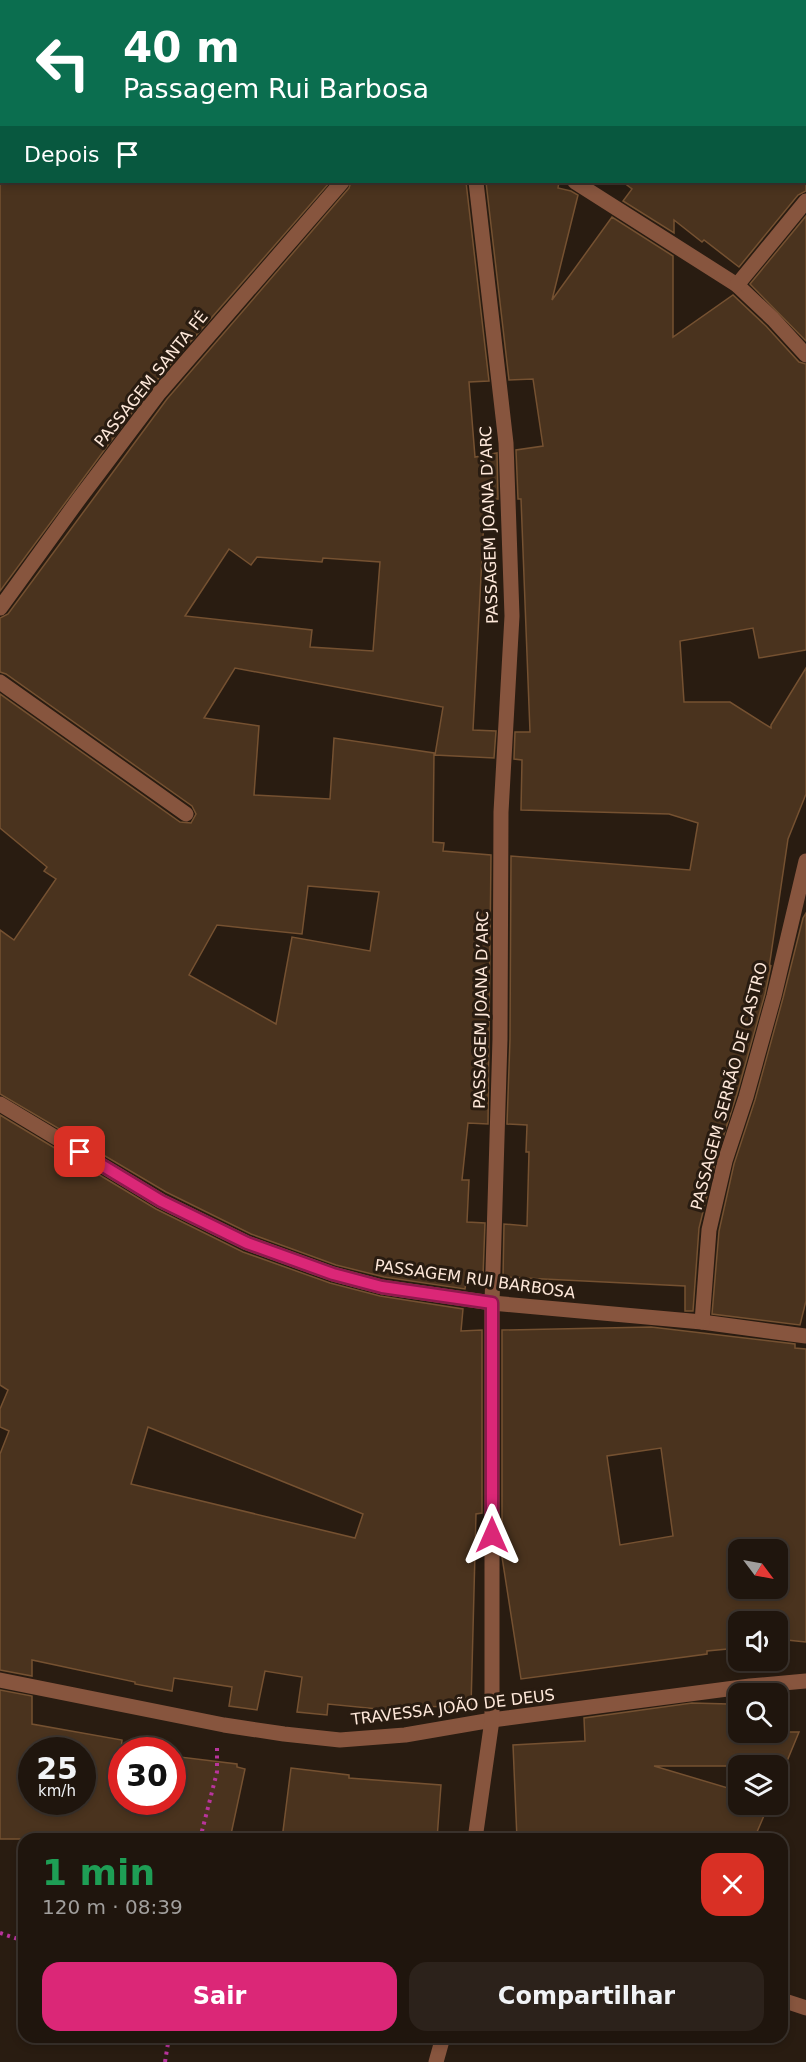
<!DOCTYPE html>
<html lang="pt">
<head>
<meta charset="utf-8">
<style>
	:root { --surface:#1f150d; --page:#2c221b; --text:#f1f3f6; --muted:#a19f9d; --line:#3c342e; --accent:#db2777 }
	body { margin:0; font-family:"DejaVu Sans",sans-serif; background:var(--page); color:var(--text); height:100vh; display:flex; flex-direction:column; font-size:22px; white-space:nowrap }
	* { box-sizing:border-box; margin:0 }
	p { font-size:20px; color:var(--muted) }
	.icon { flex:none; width:33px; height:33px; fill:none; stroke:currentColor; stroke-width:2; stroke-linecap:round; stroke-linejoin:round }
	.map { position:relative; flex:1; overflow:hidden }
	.details { position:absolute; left:18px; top:1833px; width:770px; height:210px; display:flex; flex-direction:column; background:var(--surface); border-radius:18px; box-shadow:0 3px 9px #0003,0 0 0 2px var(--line) }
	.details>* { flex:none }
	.hud { position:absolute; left:0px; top:0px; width:807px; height:183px; box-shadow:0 3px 9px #0003,0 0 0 2px var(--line); background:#0b6e4f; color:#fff; overflow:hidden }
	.needle { width:39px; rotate:122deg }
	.fabs { position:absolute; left:728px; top:1539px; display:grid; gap:12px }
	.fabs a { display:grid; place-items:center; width:60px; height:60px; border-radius:12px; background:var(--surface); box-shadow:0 3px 9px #0003,0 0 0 2px var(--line); font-size:30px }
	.speed { position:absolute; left:18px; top:1737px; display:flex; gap:12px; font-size:30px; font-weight:700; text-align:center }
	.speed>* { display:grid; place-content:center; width:78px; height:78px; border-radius:50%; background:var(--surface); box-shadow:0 3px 9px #0003,0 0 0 2px var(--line); line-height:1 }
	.speed small { font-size:15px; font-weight:400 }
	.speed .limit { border:9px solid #d22; background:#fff; color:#111 }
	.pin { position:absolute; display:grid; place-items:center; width:51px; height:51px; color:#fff; margin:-26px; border-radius:12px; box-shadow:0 3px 9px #0006 }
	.me { position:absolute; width:66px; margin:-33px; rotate:0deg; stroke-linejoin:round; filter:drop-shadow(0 0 4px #0008) }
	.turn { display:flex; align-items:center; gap:21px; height:126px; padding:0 24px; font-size:27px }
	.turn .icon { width:78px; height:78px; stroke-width:2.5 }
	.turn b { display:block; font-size:42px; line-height:51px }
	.then { display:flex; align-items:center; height:57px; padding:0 24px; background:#0003; gap:12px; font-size:22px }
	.round { display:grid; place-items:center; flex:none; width:63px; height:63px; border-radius:18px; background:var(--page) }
	.head { display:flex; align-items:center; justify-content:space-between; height:102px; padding:0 24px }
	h1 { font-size:36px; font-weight:600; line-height:45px; color:#1e9e55 }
	.action { display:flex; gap:12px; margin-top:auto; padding:12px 24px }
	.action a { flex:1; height:69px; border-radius:18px; background:var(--accent); color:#fff; font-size:24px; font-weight:600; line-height:69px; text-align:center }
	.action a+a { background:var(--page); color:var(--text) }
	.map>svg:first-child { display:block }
</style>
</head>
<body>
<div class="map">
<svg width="806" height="2062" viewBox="0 0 806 2062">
	<rect width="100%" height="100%" fill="#291c11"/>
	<g fill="#4a331e" stroke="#755131" stroke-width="1.5" fill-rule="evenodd">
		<path d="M 0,182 L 330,182 L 151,387 L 0,591 Z"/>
		<path d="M 351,182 L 466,182 L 489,381 L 469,382 L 475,457 L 497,453 L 498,499 L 485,499 L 473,730 L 496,731 L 494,758 L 435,755 L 443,707 L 235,668 L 204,718 L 259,726 L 254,795 L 330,799 L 334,738 L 434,753 L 433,842 L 444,843 L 443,851 L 491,855 L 488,1124 L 468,1123 L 462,1180 L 469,1180 L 467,1222 L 485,1223 L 483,1276 L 467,1276 L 465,1289 L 384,1277 L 336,1265 L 251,1234 L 166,1192 L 0,1094 L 0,930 L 14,940 L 56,879 L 44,871 L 47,867 L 0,828 L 0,694 L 180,822 L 191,823 L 196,814 L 192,806 L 6,674 L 0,672 L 0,618 L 8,614 L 167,399 L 349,188 ZM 229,549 L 251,565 L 257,557 L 322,562 L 323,558 L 380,562 L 373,651 L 310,647 L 312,630 L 185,616 ZM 308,886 L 379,892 L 370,951 L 292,937 L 276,1024 L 189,975 L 217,925 L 302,934 Z"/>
		<path d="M 486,182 L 559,182 L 558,188 L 571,191 L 578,195 L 552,300 L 612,217 L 673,256 L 673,337 L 733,295 L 766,326 L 799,362 L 806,364 L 806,650 L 759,658 L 753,628 L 680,641 L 684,702 L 730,702 L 771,728 L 771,725 L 806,668 L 806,794 L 788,839 L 769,968 L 771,965 L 765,994 L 737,1094 L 716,1159 L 699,1228 L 693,1311 L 685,1311 L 685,1286 L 503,1277 L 504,1224 L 527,1226 L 529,1152 L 526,1152 L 527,1125 L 507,1124 L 510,1039 L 511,856 L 690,870 L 698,823 L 669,814 L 521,810 L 522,760 L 514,759 L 515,732 L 530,732 L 521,499 L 518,499 L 516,450 L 543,446 L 533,379 L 509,380 Z"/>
		<path d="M 623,182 L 806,182 L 806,191 L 798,195 L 739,267 L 704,240 L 702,242 L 674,220 L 674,233 L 623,201 L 632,189 Z"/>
		<path d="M 806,216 L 806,341 L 750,284 Z"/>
		<path d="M 806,913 L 806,1301 L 800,1325 L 712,1314 L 719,1231 L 734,1164 L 755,1100 L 783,998 L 803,918 Z"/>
		<path d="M 0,1115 L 156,1209 L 243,1252 L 330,1283 L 380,1296 L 463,1309 L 461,1331 L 482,1330 L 482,1513 L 476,1514 L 471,1707 L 389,1706 L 388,1710 L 328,1704 L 327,1715 L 297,1712 L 302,1677 L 265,1671 L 257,1710 L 229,1706 L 232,1687 L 174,1678 L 172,1691 L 135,1684 L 135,1682 L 32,1660 L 32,1676 L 0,1670 L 0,1454 L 9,1431 L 0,1427 L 0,1409 L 8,1390 L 0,1385 ZM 148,1427 L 363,1514 L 355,1538 L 131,1484 Z"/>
		<path d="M 651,1327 L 795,1344 L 795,1348 L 806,1349 L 806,1642 L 777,1639 L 777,1622 L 738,1622 L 738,1648 L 707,1651 L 707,1654 L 521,1679 L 502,1557 L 502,1330 ZM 661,1448 L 673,1536 L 620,1545 L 607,1456 ZM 738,1550 L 777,1550 L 777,1588 L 738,1588 Z"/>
		<path d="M 0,1690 L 32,1696 L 32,1724 L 122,1740 L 121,1749 L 132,1750 L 122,1750 L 122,1802 L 172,1802 L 172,1756 L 237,1764 L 237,1767 L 245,1769 L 230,1839 L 0,1839 ZM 32,1750 L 82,1750 L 82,1802 L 32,1802 Z"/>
		<path d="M 692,1703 L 729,1704 L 728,1712 L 738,1715 L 738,1732 L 799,1732 L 785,1766 L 654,1766 L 738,1791 L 738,1804 L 769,1804 L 754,1839 L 517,1839 L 513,1745 L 585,1741 L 584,1718 Z"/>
		<path d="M 291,1768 L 349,1775 L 349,1778 L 441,1785 L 437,1839 L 282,1839 Z"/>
	</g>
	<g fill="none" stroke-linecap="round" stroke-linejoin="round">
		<g stroke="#b8349c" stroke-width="4" stroke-dasharray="3 4.5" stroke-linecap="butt">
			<path d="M 200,1839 L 217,1772 L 217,1748"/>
			<path d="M 0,1933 L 24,1941"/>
			<path d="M 165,2062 L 169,2037"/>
		</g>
		<g stroke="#87553e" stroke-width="15">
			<path d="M 344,0 L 345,2"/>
			<path d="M 498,2 L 499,0"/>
			<path d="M 575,182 L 737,285 L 773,319 L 806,355"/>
			<path d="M 737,285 L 806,201"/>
			<path d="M 0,608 L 79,499 L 159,393 L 342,182"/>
			<path d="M 0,682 L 186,814"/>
			<path d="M 0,1104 L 161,1201 L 247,1243 L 333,1274 L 382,1287 L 492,1303 L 702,1322 L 806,1336"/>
			<path d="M 702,1322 L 709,1230 L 725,1161 L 746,1097 L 774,996 L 806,861"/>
			<path d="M 0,1680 L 224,1725 L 284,1734 L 340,1740 L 405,1735 L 492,1720 L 750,1686 L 806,1681"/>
			<path d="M 475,1839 L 492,1720 L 492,1303 L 500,1039 L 501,812 L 512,616 L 506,443 L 476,182"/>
			<path d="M 782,2000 L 806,2008"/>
			<path d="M 436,2062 L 443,2037"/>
		</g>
	</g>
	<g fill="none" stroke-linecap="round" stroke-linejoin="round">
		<g stroke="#8e194d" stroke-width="15">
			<path id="route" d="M 80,1152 L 161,1201 L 247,1243 L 333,1274 L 382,1287 L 492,1303 L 492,1535"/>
		</g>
		<use href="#route" stroke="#db2777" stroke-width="10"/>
	</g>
	<g text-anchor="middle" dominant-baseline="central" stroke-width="6" stroke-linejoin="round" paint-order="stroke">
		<g font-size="16" fill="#fee8da" stroke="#291c11">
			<text transform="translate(151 379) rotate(-51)">PASSAGEM SANTA FÉ</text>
			<text transform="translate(489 525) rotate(-92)">PASSAGEM JOANA D’ARC</text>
			<text transform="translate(481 1010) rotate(-89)">PASSAGEM JOANA D’ARC</text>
			<text transform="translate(729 1086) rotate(-75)">PASSAGEM SERRÃO DE CASTRO</text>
			<text transform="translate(475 1279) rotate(8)">PASSAGEM RUI BARBOSA</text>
			<text transform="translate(453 1707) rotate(-7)">TRAVESSA JOÃO DE DEUS</text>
		</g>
	</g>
</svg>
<div class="fabs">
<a><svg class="needle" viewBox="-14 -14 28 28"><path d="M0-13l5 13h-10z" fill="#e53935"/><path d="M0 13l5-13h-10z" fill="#a19f9d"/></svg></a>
<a><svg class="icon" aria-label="sound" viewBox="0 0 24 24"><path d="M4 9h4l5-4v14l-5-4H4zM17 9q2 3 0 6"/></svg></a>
<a><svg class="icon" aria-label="search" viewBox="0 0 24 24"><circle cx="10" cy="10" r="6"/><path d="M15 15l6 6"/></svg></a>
<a><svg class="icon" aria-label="layers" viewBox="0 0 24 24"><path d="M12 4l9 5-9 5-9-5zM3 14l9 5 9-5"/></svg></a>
</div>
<div class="speed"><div>25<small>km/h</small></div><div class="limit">30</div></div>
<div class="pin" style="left:80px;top:1152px;background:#d93025"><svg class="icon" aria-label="arrive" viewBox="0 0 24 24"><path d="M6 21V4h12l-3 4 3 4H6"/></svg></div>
<svg class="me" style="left:492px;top:1535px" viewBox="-20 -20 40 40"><path d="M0-17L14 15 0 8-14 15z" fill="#db2777" stroke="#fff" stroke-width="4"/></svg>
<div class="hud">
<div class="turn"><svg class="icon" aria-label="left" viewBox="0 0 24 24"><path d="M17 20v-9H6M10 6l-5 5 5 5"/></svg><div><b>40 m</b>Passagem Rui Barbosa</div></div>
<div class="then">Depois<svg class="icon" aria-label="arrive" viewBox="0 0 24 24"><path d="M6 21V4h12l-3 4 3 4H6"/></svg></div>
</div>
<section class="details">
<div class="head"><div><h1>1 min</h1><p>120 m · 08:39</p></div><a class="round" style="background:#d93025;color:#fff"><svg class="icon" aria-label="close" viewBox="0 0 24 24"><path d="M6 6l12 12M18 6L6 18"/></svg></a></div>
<div class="action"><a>Sair</a><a>Compartilhar</a></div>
</section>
</div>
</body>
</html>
